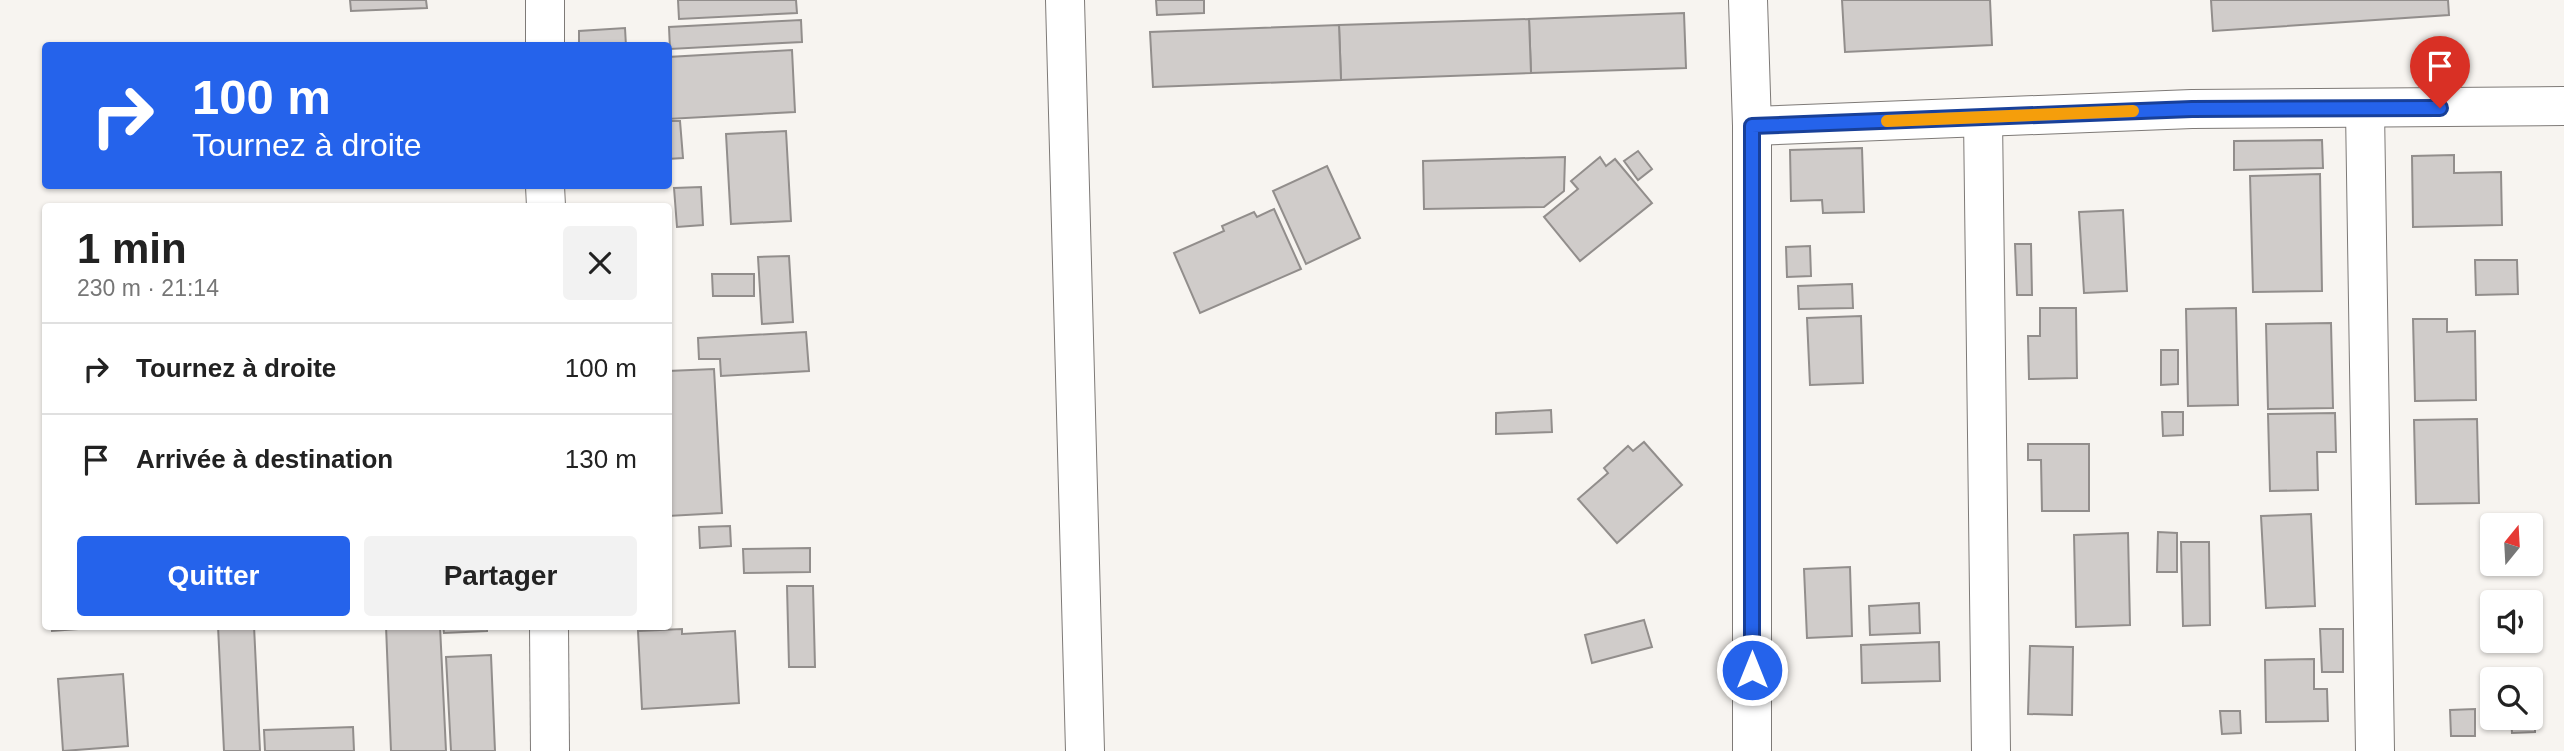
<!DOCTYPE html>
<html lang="fr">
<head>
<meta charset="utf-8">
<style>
	:root { --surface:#fff; --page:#f2f2f2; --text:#222; --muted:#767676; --line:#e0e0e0; --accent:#2563eb }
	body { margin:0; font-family:Arial,sans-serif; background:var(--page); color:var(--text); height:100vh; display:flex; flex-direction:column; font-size:26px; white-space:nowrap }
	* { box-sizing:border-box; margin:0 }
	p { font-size:23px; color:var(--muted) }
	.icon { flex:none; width:38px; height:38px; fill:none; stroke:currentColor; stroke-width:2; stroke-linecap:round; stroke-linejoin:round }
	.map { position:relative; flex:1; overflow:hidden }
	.drawer { position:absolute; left:42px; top:203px; width:630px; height:427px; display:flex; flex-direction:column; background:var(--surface); border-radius:7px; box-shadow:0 2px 5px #0004 }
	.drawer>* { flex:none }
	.guide { position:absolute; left:42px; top:42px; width:630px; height:147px; border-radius:7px; box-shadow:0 2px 5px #0004; background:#2563eb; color:#fff; overflow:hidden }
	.needle { width:46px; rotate:18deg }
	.fabs { position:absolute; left:2480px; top:513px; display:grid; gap:14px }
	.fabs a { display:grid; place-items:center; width:63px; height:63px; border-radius:7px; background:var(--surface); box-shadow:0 2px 5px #0004; font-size:35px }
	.pin { position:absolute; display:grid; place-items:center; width:60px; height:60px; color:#fff; margin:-72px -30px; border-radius:50% 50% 50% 0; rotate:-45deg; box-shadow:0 0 7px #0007 }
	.pin .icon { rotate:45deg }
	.me { position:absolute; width:77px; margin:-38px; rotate:0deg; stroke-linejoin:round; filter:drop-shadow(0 0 5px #0008) }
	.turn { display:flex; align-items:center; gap:24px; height:147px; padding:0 35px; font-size:32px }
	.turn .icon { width:91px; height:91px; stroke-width:2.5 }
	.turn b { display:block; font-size:49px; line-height:60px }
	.round { display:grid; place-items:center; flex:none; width:74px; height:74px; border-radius:7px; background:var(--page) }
	.head { display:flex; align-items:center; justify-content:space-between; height:119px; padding:0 35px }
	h1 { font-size:42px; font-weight:700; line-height:52px }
	.action { display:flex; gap:14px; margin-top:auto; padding:14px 35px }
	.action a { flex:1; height:80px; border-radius:7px; background:var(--accent); color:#fff; font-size:28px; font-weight:700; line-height:80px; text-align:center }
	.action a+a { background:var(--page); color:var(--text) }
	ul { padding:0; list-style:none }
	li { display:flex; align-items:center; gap:21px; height:91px; padding:0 35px; border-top:2px solid var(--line) }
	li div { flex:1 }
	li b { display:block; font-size:26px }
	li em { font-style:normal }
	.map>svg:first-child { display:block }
</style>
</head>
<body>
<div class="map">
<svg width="2564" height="751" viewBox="0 0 2564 751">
	<rect width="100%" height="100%" fill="#f7f4f0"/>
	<g fill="#d0ccca" stroke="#928e8c" stroke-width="2">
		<path d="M 350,0 L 426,0 L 427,8 L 351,11 Z"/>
		<path d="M 678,0 L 796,0 L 797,13 L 679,19 Z"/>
		<path d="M 1156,0 L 1204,0 L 1204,13 L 1157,15 Z"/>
		<path d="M 1842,0 L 1990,0 L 1992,45 L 1845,52 Z"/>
		<path d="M 2211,0 L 2448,0 L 2449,15 L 2213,31 Z"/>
		<path d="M 1684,13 L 1686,68 L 1531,73 L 1529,19 Z"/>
		<path d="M 1529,19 L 1531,73 L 1341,80 L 1339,25 Z"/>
		<path d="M 801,20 L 802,42 L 670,49 L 669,27 Z"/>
		<path d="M 1339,25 L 1341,80 L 1153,87 L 1150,32 Z"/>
		<path d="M 625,28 L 626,46 L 579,46 L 579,31 Z"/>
		<path d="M 792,50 L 795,112 L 668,119 L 668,57 Z"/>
		<path d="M 668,121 L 680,121 L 683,158 L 668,159 Z"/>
		<path d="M 786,131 L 791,221 L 731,224 L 726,134 Z"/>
		<path d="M 2322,140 L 2323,168 L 2234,170 L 2234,141 Z"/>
		<path d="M 1862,148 L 1864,212 L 1823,213 L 1822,200 L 1791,201 L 1790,150 Z"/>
		<path d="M 1638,151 L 1652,169 L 1638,180 L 1624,161 Z"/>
		<path d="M 2454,155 L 2454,173 L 2501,172 L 2502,225 L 2413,227 L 2412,156 Z"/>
		<path d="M 1565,157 L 1564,191 L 1544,207 L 1424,209 L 1423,161 Z"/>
		<path d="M 1600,157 L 1606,166 L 1615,159 L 1652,203 L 1580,261 L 1544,217 L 1578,189 L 1571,181 Z"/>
		<path d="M 1327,166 L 1360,238 L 1306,264 L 1273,191 Z"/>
		<path d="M 2320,174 L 2322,291 L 2253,292 L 2250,176 Z"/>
		<path d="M 701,187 L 703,225 L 677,227 L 674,188 Z"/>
		<path d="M 1274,209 L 1301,269 L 1200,313 L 1174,253 L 1224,231 L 1222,226 L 1254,212 L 1257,217 Z"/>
		<path d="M 2123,210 L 2127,291 L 2084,293 L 2079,212 Z"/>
		<path d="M 2015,244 L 2031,244 L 2032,295 L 2017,295 Z"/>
		<path d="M 1810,246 L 1811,276 L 1787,277 L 1786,247 Z"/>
		<path d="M 789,256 L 793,322 L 762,324 L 758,257 Z"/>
		<path d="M 2475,260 L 2517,260 L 2518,294 L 2476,295 Z"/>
		<path d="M 712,274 L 754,274 L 754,296 L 713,296 Z"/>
		<path d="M 1852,284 L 1853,308 L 1799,309 L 1798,286 Z"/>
		<path d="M 2040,308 L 2076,308 L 2077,378 L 2029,379 L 2028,336 L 2040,336 Z"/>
		<path d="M 2236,308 L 2238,405 L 2188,406 L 2186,309 Z"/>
		<path d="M 1861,316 L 1863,383 L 1810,385 L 1807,318 Z"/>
		<path d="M 2413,319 L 2447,319 L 2447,332 L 2475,331 L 2476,400 L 2415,401 Z"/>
		<path d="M 2331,323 L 2333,408 L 2268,409 L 2266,324 Z"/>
		<path d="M 806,332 L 809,371 L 721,376 L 720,359 L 699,359 L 698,338 Z"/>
		<path d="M 2161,350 L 2178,350 L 2178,384 L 2161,385 Z"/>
		<path d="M 714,369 L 722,513 L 668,516 L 668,371 Z"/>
		<path d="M 1551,410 L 1552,432 L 1496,434 L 1496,413 Z"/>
		<path d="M 2162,412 L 2183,412 L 2183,435 L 2163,436 Z"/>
		<path d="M 2335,413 L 2336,452 L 2317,452 L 2318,490 L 2270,491 L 2268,414 Z"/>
		<path d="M 2477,419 L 2479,503 L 2416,504 L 2414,420 Z"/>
		<path d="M 1644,442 L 1682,485 L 1617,543 L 1578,499 L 1608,473 L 1604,468 L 1628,446 L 1633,451 Z"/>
		<path d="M 2028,444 L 2089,444 L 2089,511 L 2042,511 L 2041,460 L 2028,460 Z"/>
		<path d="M 2311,514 L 2315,606 L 2266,608 L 2261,516 Z"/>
		<path d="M 730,526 L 731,546 L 700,548 L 699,527 Z"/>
		<path d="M 2158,532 L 2177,533 L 2177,572 L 2157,572 Z"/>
		<path d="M 2128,533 L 2130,625 L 2076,627 L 2074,535 Z"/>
		<path d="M 2181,542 L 2209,542 L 2210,625 L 2183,626 Z"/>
		<path d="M 810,548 L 810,572 L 744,573 L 743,549 Z"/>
		<path d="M 1850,567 L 1852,636 L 1807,638 L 1804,569 Z"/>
		<path d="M 787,586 L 813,586 L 815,667 L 789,667 Z"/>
		<path d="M 1919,603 L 1920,633 L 1870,635 L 1869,606 Z"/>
		<path d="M 1644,620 L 1652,647 L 1592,663 L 1585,635 Z"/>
		<path d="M 52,626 L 120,626 L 52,631 Z"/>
		<path d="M 218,626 L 254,626 L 260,751 L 224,751 Z"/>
		<path d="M 386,626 L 440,626 L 446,751 L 391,751 Z"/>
		<path d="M 443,626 L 487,626 L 487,631 L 444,633 Z"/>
		<path d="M 682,629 L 682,634 L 735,631 L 739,703 L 642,709 L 638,631 Z"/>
		<path d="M 2320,629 L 2343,629 L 2343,672 L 2322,672 Z"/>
		<path d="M 1939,642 L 1940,681 L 1862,683 L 1861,645 Z"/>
		<path d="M 2030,646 L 2073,647 L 2072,715 L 2028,714 Z"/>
		<path d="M 491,655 L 495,751 L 451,751 L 446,657 Z"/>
		<path d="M 2314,659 L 2314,689 L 2327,689 L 2328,721 L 2266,722 L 2265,660 Z"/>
		<path d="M 123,674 L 128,746 L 63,751 L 58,679 Z"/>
		<path d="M 2475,709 L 2475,736 L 2451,736 L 2450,710 Z"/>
		<path d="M 2220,711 L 2240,711 L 2241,733 L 2222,734 Z"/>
		<path d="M 2530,712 L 2535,712 L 2535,732 L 2512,733 L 2511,718 L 2530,718 Z"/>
		<path d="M 353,727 L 354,751 L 265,751 L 264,730 Z"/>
	</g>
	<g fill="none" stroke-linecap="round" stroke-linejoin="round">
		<g stroke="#7e7a77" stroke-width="40">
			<g id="street">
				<path d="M 1065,0 L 1085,751"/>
				<path d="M 1748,0 L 1752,126 L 1752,751"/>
				<path d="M 2365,110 L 2375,751"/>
				<path d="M 1983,118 L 1991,751"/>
				<path d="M 1752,126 L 2192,109 L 2564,106"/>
			</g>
		</g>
		<g stroke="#7e7a77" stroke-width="40">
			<g id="secondary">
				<path d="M 545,0 L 545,46"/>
				<path d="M 545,186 L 546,206"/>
				<path d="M 549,626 L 550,751"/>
			</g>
		</g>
		<use href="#street" stroke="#fff" stroke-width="38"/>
		<use href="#secondary" stroke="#fff" stroke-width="38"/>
	</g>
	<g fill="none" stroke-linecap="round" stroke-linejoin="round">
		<g stroke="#184099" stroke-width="18">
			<path id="route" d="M 1752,670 L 1752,126 L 2192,109 L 2440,108"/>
		</g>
		<use href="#route" stroke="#2563eb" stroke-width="12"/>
		<path stroke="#f59e0b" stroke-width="12" d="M 1887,121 L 2133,111"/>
	</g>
</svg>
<div class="fabs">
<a><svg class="needle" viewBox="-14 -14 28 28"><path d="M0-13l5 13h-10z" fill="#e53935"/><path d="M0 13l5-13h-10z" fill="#767676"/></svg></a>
<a><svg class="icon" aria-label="sound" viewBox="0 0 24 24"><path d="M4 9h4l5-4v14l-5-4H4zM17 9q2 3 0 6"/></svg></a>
<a><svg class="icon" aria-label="search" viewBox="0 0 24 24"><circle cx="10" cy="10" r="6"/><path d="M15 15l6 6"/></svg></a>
</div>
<div class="pin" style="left:2440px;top:108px;background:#d93025"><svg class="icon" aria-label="arrive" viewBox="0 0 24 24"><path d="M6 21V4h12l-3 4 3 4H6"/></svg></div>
<svg class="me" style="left:1752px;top:670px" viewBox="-20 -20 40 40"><circle r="17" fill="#2563eb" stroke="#fff" stroke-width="3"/><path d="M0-11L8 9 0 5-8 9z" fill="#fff"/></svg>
<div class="guide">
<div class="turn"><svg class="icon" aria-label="right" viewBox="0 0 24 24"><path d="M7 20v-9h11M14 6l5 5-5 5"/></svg><div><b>100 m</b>Tournez à droite</div></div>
</div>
<section class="drawer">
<div class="head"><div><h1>1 min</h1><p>230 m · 21:14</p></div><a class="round"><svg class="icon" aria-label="close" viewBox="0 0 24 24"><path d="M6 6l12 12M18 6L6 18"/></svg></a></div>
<ul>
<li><svg class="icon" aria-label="right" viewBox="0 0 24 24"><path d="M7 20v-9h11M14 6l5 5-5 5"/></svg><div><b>Tournez à droite</b></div><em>100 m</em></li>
<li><svg class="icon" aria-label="arrive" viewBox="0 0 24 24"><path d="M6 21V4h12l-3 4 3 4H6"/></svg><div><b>Arrivée à destination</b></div><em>130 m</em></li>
</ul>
<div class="action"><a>Quitter</a><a>Partager</a></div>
</section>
</div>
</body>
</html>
